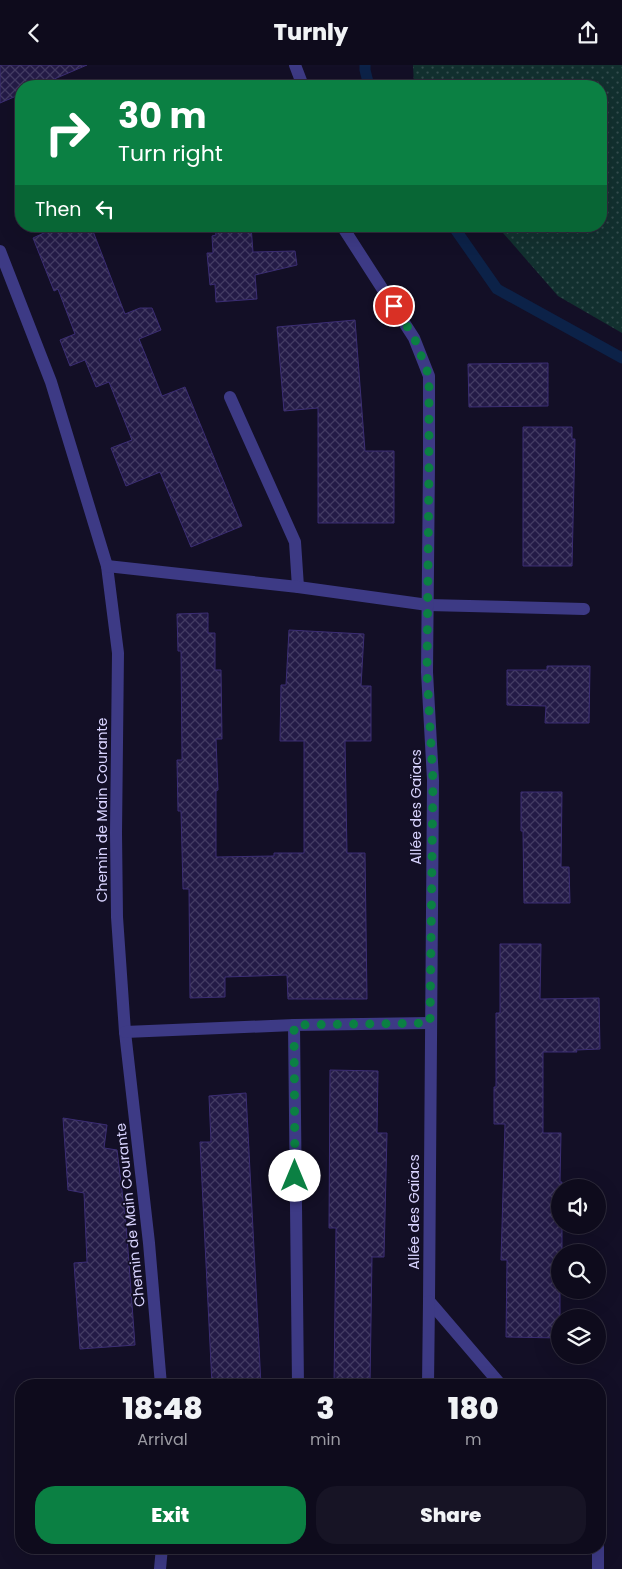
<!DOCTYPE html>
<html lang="en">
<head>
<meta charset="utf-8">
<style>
	:root { --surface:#0e0b1c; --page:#171425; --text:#f1f3f6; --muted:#9b9ba3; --line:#2e2b3b; --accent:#0b8043 }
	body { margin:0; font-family:Poppins,sans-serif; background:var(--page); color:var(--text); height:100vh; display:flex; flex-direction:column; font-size:19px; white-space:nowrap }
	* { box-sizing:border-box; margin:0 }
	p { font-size:16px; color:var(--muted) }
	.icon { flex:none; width:28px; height:28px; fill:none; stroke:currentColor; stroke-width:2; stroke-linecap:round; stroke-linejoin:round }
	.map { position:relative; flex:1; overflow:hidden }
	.sheet { position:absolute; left:15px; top:1314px; width:591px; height:175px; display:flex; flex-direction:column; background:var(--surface); border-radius:20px; box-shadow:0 5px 20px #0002,0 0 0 1px var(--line) }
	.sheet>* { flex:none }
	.top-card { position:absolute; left:15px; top:15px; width:592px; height:152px; border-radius:20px; box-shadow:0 5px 20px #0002,0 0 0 1px var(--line); background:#0b8043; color:#fff; overflow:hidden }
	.fabs { position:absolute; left:551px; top:1114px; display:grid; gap:10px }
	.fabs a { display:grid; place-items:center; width:55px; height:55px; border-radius:50%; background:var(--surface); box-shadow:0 5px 20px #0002,0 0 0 1px var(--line); font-size:25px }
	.pin { position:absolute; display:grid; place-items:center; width:42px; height:42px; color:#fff; margin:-21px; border:2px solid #fff; border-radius:50%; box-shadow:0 1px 5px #0007 }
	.me { position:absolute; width:55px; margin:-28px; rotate:0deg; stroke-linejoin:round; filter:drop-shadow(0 0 4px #0008) }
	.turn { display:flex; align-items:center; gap:18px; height:105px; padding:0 20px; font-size:22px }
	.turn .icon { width:65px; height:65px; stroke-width:2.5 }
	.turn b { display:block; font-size:35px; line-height:42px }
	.then { display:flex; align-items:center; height:48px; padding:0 20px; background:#0003; gap:10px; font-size:19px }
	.eta { display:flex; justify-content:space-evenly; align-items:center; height:85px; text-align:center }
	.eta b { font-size:30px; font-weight:800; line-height:35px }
	.primary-button { display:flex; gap:10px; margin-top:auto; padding:10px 20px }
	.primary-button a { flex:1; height:58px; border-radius:20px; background:var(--accent); color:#fff; font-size:20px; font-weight:800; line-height:58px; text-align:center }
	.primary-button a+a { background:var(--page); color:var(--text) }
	header { display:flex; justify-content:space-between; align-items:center; height:65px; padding:0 20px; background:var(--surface); font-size:22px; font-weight:800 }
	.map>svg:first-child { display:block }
</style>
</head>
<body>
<header><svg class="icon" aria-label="back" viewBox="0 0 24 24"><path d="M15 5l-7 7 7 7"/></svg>Turnly<svg class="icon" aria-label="share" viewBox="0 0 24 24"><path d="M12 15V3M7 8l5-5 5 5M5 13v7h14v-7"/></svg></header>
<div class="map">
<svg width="622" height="1504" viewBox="0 0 622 1504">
	<defs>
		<pattern id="grass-dots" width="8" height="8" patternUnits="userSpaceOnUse" patternTransform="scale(1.25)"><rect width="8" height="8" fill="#12302f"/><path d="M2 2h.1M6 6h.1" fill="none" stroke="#344d4e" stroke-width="1.8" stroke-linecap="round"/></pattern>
		<pattern id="building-cross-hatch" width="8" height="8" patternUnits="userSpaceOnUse" patternTransform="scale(1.25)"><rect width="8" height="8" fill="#241b47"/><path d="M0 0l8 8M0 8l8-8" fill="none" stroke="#433b63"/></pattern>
	</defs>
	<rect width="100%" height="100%" fill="#130f26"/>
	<path fill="url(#grass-dots)" d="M 413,0 L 622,0 L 622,268 L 558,231 L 497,161 L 601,161 L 601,21 L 414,21 Z"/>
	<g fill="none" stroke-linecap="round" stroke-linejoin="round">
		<g stroke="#0c2248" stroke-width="11">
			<path d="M 365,0 L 365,5 L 369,21"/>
			<path d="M 453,161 L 497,224 L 622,293"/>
		</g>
	</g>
	<g fill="url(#building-cross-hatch)" stroke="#3b2d73">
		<path d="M 0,0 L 87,0 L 38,21 L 21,21 L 21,29 L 0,38 Z"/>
		<path d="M 59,161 L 91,161 L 125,249 L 140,243 L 152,243 L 161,265 L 139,274 L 162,331 L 185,322 L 242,461 L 191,482 L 160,407 L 126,421 L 111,383 L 132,375 L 109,317 L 96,322 L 85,295 L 70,301 L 60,275 L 75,269 L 58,224 L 54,226 L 33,173 Z"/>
		<path d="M 215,161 L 251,161 L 253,187 L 295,186 L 297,200 L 255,210 L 257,234 L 216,237 L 215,219 L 210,220 L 207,188 L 213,188 L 212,171 L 216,170 Z"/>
		<path d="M 355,255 L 365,386 L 394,386 L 394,458 L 318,458 L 318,343 L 284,346 L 277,262 Z"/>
		<path d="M 548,298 L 548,341 L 469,342 L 468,299 Z"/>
		<path d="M 523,362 L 572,362 L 572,374 L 575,374 L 572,501 L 523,501 Z"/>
		<path d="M 208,548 L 208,568 L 215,568 L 215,605 L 221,605 L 222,674 L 216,674 L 218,725 L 216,726 L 216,792 L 274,791 L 274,788 L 304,788 L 304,676 L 280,676 L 281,620 L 286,620 L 289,565 L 364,569 L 361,621 L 371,621 L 371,676 L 345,676 L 347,788 L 365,788 L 367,934 L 288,934 L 287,910 L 225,912 L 225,932 L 190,933 L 189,824 L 183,824 L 181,746 L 178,746 L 177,695 L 182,695 L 181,586 L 178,586 L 177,549 Z"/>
		<path d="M 547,601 L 590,601 L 589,658 L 545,658 L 546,641 L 507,640 L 507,605 L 547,605 Z"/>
		<path d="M 521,727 L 562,727 L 561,802 L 569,802 L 570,838 L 524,838 L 523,766 L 521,766 Z"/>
		<path d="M 500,879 L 541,879 L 540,934 L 599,933 L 600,984 L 576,985 L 577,987 L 543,987 L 543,1068 L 561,1068 L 560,1117 L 562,1117 L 562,1122 L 560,1122 L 560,1160 L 562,1160 L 562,1188 L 560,1188 L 560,1273 L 506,1272 L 507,1195 L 501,1195 L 505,1059 L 494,1059 L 494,1022 L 496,1022 L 496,948 L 500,948 Z"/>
		<path d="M 330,1005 L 378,1006 L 377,1068 L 387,1068 L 384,1192 L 372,1192 L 370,1320 L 334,1320 L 336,1163 L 329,1163 Z"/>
		<path d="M 246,1028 L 261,1320 L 212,1320 L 200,1077 L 211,1077 L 209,1031 Z"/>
		<path d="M 63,1053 L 107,1060 L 104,1083 L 117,1085 L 126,1158 L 135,1280 L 80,1284 L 74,1198 L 87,1197 L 84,1128 L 68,1125 Z"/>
	</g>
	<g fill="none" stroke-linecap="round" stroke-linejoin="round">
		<g stroke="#3d3a85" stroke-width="12">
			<path d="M 230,332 L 295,477 L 298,522"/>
			<path d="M 428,540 L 584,544"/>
		</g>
		<g stroke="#3d3a85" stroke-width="12">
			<path d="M 295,0 L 303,21"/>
			<path d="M 342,161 L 414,273 L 429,311 L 429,399 L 427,607 L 433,715 L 429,1236 L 501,1320"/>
			<path d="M 0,186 L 51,317 L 107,501 L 118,588 L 116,768 L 117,852 L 125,967 L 149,1178 L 161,1320"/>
			<path d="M 107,501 L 298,522 L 428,540"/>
			<path d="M 294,960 L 298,1320"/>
			<path d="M 125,967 L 294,960 L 430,958"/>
			<path d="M 428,1320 L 429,1236"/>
			<path d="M 160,1504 L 162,1482"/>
			<path d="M 598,1504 L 598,1482"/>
		</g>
	</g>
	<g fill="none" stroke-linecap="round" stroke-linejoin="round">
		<path stroke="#0b8043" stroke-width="9" stroke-dasharray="0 16.2" d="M 295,1111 L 294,960 L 430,958 L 433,715 L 427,607 L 429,399 L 429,311 L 414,272 L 394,241"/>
	</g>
	<g text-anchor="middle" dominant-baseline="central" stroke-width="4" stroke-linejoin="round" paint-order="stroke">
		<g font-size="14" fill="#d9d4ff" stroke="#130f26">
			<text transform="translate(416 742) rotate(-90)">Allée des Gaïacs</text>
			<text transform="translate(102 745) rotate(-90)">Chemin de Main Courante</text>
			<text transform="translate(414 1147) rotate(-90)">Allée des Gaïacs</text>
			<text transform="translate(130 1150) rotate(-96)">Chemin de Main Courante</text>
		</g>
	</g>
</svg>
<div class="fabs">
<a><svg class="icon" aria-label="sound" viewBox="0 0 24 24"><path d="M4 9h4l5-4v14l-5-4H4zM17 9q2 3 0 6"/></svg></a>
<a><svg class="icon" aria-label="search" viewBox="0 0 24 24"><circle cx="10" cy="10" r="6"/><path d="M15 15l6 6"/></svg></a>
<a><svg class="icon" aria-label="layers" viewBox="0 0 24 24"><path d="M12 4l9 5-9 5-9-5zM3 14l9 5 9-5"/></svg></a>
</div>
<div class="pin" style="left:394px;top:241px;background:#d93025"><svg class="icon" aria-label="arrive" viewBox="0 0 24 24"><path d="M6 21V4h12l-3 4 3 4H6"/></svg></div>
<svg class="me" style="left:295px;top:1111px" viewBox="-20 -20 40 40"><circle r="19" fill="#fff"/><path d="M0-13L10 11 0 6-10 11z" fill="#0b8043"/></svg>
<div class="top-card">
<div class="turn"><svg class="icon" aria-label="right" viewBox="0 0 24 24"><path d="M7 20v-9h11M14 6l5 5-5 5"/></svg><div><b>30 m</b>Turn right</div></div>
<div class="then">Then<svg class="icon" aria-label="left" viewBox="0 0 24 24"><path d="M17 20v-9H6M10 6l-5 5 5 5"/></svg></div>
</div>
<section class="sheet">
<div class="eta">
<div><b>18:48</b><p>Arrival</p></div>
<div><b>3</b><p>min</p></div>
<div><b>180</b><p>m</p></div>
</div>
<div class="primary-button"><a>Exit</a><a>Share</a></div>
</section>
</div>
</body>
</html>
